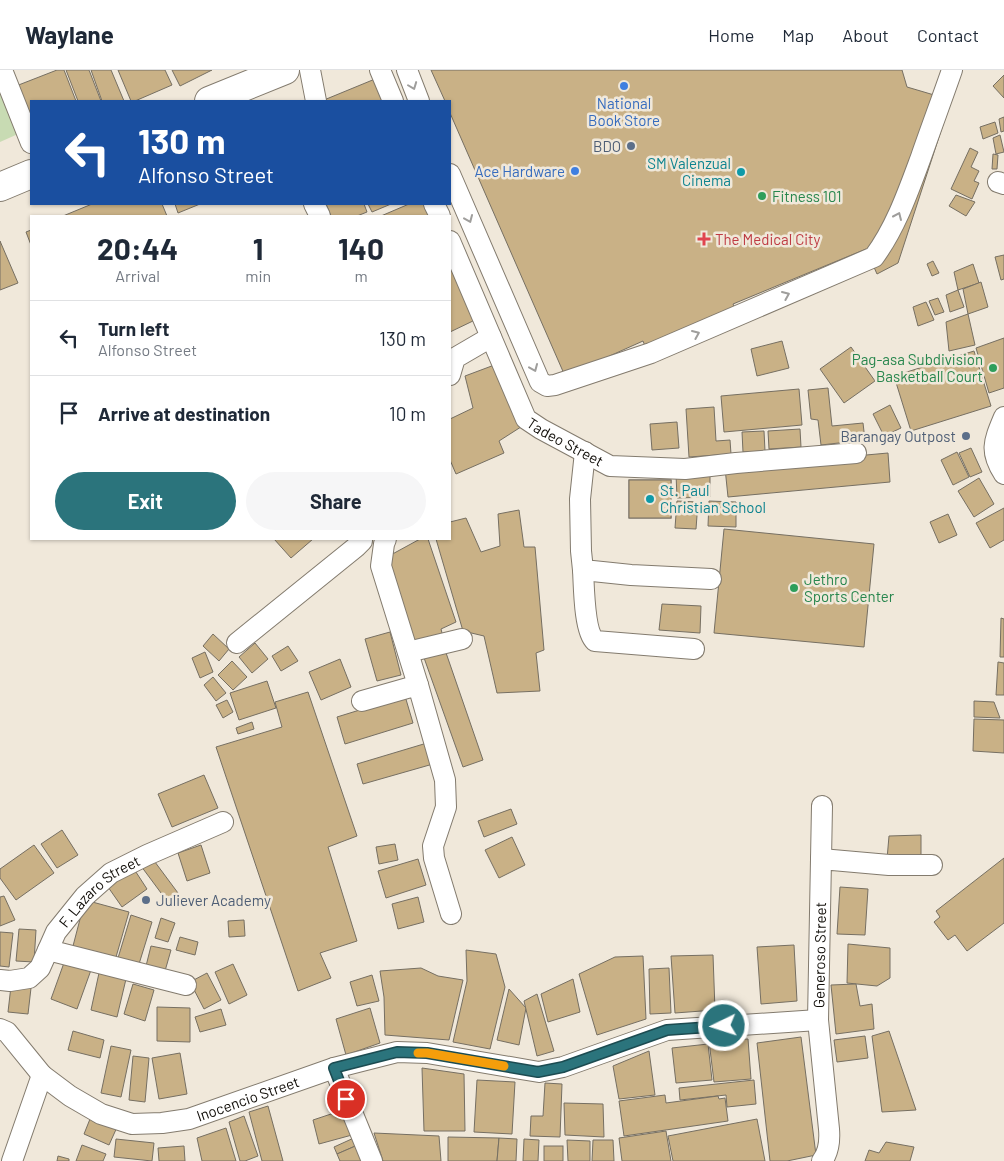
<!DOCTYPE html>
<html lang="en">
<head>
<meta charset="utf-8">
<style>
	:root { --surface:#fff; --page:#f6f6f7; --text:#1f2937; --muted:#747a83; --line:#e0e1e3; --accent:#2b747c }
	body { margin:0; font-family:Barlow,sans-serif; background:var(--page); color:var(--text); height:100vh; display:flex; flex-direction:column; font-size:19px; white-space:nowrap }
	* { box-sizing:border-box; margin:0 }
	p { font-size:16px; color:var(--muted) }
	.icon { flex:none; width:28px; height:28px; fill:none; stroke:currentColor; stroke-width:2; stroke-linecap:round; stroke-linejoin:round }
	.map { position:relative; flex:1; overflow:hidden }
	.details { position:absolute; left:30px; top:145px; width:421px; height:325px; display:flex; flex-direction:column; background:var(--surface); border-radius:0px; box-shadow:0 1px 4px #0004 }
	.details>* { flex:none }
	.top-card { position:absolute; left:30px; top:30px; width:421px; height:105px; border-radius:0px; box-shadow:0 1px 4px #0004; background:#1a4fa0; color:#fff; overflow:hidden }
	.pin { position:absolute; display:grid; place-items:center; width:42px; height:42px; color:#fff; margin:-21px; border:2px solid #fff; border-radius:50%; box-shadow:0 1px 5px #0007 }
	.me { position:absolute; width:55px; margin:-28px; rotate:266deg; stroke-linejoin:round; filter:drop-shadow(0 0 4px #0008) }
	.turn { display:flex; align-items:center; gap:18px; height:105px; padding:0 25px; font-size:22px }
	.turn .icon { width:65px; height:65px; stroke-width:2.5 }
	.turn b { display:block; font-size:35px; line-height:42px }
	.eta { display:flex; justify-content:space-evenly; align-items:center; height:85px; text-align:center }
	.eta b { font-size:30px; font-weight:700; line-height:35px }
	.cta { display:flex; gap:10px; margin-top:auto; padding:10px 25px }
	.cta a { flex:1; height:58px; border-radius:30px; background:var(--accent); color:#fff; font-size:20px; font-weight:700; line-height:58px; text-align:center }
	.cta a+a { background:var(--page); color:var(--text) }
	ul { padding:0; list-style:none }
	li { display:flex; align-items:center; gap:15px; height:75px; padding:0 25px; border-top:1px solid var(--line) }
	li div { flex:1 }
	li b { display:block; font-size:19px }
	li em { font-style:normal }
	header { display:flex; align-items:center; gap:30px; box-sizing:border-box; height:70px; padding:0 25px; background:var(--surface); border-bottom:1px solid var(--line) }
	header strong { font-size:24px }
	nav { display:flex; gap:28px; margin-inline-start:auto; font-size:18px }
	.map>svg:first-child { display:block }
</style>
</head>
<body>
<header>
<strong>Waylane</strong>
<nav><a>Home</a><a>Map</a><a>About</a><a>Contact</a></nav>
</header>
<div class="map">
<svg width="1004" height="1091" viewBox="0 0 1004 1091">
	<rect width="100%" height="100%" fill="#f0e8da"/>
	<path fill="#c8dbb3" d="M 0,19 L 18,64 L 0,72 Z"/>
	<g fill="#c9b186" stroke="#766f62">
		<path d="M 57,0 L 64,0 L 76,31 L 31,31 L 31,57 L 16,16 Z"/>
		<path d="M 66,0 L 89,0 L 101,31 L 78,31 Z"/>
		<path d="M 91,0 L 111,0 L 124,31 L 102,31 Z"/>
		<path d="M 118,0 L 165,0 L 172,15 L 135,31 L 131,31 Z"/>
		<path d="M 172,0 L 212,0 L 180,16 Z"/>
		<path d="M 431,0 L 902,0 L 907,17 L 951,30 L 898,193 L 877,204 L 866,179 L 733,234 L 741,253 L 651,291 L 643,271 L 565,306 L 450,43 L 450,31 L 445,31 Z"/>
		<path d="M 1004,5 L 1004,28 L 993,16 Z"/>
		<path d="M 375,9 L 384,31 L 324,31 L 324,30 Z"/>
		<path d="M 1004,47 L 1004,61 L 1001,62 L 999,49 Z"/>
		<path d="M 995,52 L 998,63 L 983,69 L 980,57 Z"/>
		<path d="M 1000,65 L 1004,82 L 996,84 L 993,68 Z"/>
		<path d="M 970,78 L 978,82 L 971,97 L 979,101 L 974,111 L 979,113 L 972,129 L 951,119 Z"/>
		<path d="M 993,84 L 998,85 L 997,99 L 992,99 Z"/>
		<path d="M 956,125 L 975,132 L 966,146 L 949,136 Z"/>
		<path d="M 92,134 L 162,134 L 167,146 L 63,146 Z"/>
		<path d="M 175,134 L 200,134 L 178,143 Z"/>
		<path d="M 326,134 L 364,134 L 367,142 L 357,146 L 331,146 Z"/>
		<path d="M 368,134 L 391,134 L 372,142 Z"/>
		<path d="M 409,134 L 428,134 L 434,146 L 381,146 Z"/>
		<path d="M 31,160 L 31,175 L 26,162 Z"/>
		<path d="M 0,171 L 18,213 L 0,220 Z"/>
		<path d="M 1004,185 L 1004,209 L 1001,210 L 995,187 Z"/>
		<path d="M 933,191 L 939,203 L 932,206 L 927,194 Z"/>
		<path d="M 973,194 L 979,213 L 958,220 L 954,202 Z"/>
		<path d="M 453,196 L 475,250 L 450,262 L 450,197 Z"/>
		<path d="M 981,212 L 988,237 L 968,244 L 963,219 Z"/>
		<path d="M 958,220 L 964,237 L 950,242 L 946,225 Z"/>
		<path d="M 938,228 L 944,242 L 935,245 L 929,231 Z"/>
		<path d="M 926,232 L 934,250 L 918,256 L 913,237 Z"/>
		<path d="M 968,244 L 975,275 L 949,281 L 946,252 Z"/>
		<path d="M 1004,268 L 1004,318 L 989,323 L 976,278 Z"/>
		<path d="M 782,271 L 789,298 L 757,306 L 751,279 Z"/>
		<path d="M 851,277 L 875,311 L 844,333 L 820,299 Z"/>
		<path d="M 974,281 L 991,336 L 911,361 L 894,306 Z"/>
		<path d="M 497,294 L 524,355 L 499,371 L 504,383 L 456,404 L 450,390 L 450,349 L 473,338 L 465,306 Z"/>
		<path d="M 828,318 L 832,356 L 863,353 L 865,370 L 821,375 L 818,350 L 811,349 L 808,320 Z"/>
		<path d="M 799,319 L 802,355 L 724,362 L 721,326 Z"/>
		<path d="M 890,335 L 901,358 L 884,366 L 873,344 Z"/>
		<path d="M 714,337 L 716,371 L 730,370 L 731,384 L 689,387 L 686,339 Z"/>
		<path d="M 677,352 L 679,378 L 652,380 L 650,354 Z"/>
		<path d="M 800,359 L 801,377 L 769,379 L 768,361 Z"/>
		<path d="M 764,361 L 765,381 L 743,382 L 742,362 Z"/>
		<path d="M 971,378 L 982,402 L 970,407 L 959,383 Z"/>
		<path d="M 957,382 L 969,407 L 953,415 L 941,390 Z"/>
		<path d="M 888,383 L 890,412 L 728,427 L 725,398 Z"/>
		<path d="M 710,403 L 710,427 L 677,428 L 676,404 Z"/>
		<path d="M 979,408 L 994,434 L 974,447 L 958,421 Z"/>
		<rect x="629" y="410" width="42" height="38"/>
		<rect x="629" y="410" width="42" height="38"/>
		<path d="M 677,431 L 698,432 L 696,459 L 675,458 Z"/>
		<path d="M 709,431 L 736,432 L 736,457 L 708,456 Z"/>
		<path d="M 1004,438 L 1004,470 L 990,478 L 976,453 Z"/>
		<path d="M 519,440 L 524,477 L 535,477 L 544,580 L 536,583 L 540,621 L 497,623 L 484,566 L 463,561 L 436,469 L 450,469 L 450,452 L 466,448 L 481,482 L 500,476 L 498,444 Z"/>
		<path d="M 948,444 L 957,465 L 939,473 L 930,452 Z"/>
		<path d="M 724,459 L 874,474 L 864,577 L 714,563 Z"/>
		<path d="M 274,469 L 313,469 L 291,488 Z"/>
		<path d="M 420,469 L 428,469 L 456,552 L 441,559 L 443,567 L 413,574 L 387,487 Z"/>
		<path d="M 662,534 L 701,536 L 700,563 L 659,560 Z"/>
		<path d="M 1001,548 L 1004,549 L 1004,587 L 1000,587 Z"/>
		<path d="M 390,562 L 401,605 L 377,611 L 365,569 Z"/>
		<path d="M 213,564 L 229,579 L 219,591 L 203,576 Z"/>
		<path d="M 255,573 L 268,589 L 252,603 L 239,587 Z"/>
		<path d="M 288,576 L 298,591 L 281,601 L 272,586 Z"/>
		<path d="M 444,577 L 483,690 L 463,697 L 423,585 Z"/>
		<path d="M 205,582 L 213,602 L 200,608 L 192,588 Z"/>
		<path d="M 340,589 L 351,617 L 321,630 L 309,602 Z"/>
		<path d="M 232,591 L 247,607 L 233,620 L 218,605 Z"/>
		<path d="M 998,592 L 1004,593 L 1004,625 L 996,625 Z"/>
		<path d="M 213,607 L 226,623 L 216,631 L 204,615 Z"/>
		<path d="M 267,611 L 276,638 L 239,650 L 230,623 Z"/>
		<path d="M 308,622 L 357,766 L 328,777 L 357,871 L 320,883 L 331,908 L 298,921 L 216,677 L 282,657 L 275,632 Z"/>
		<path d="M 405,626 L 413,653 L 345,674 L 337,647 Z"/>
		<path d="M 227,630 L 233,642 L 223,648 L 216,635 Z"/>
		<path d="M 974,631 L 994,632 L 1000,648 L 974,647 Z"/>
		<path d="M 974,649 L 1004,650 L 1004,683 L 973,681 Z"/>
		<path d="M 252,652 L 254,659 L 238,664 L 236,658 Z"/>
		<path d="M 427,673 L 433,694 L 363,714 L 357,694 Z"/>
		<path d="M 204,705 L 218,738 L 172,757 L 158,724 Z"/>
		<path d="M 511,739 L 517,754 L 484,767 L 478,751 Z"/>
		<path d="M 62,760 L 78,785 L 57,798 L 41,774 Z"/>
		<path d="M 921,765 L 921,784 L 913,791 L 887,789 L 889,766 Z"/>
		<path d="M 512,767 L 525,795 L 499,808 L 485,780 Z"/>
		<path d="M 395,774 L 398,790 L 379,794 L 376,777 Z"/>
		<path d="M 34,775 L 54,803 L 16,830 L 0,808 L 0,799 Z"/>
		<path d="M 201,775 L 210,803 L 187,811 L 178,783 Z"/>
		<path d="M 152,788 L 178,823 L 167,831 L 141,796 Z"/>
		<path d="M 1004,788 L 1004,853 L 967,881 L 955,865 L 948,870 L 934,852 L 940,847 L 936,841 Z"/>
		<path d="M 418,789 L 426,815 L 386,828 L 378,801 Z"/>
		<path d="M 134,799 L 147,819 L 122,837 L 108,817 Z"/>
		<path d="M 840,817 L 868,819 L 865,865 L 837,864 Z"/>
		<path d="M 4,826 L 15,850 L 0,856 L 0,827 Z"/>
		<path d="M 418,827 L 424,852 L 398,859 L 392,834 Z"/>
		<path d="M 85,830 L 129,842 L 116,887 L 73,876 Z"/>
		<path d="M 131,845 L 152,852 L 139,894 L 118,888 Z"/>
		<path d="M 161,848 L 175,853 L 168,872 L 155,868 Z"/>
		<path d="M 244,850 L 245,866 L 229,867 L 228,851 Z"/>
		<path d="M 19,859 L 36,860 L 34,892 L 16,891 Z"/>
		<path d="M 0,862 L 13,863 L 9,897 L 0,896 Z"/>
		<path d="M 180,867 L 198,872 L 195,885 L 176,880 Z"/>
		<path d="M 848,874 L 890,878 L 890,908 L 877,916 L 847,913 Z"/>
		<path d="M 794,875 L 797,931 L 761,934 L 757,877 Z"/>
		<path d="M 151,876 L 171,880 L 165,901 L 146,896 Z"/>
		<path d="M 466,880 L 496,884 L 505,917 L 490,979 L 453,972 L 467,911 Z"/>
		<path d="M 713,885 L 715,940 L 675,943 L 671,886 Z"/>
		<path d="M 643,886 L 646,949 L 597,965 L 579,904 L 615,887 Z"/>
		<path d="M 65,890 L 91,900 L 77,939 L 51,929 Z"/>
		<path d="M 233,894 L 247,925 L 229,934 L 215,902 Z"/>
		<path d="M 421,898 L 438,906 L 463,910 L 449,970 L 385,965 L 384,927 L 380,901 Z"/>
		<path d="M 669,898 L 671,943 L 650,944 L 649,899 Z"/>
		<path d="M 99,903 L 126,909 L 117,947 L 91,940 Z"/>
		<path d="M 207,903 L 221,930 L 204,939 L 190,912 Z"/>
		<path d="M 372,905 L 379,931 L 357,936 L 350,912 Z"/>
		<path d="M 573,909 L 580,942 L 548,952 L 541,924 Z"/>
		<path d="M 133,914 L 154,920 L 145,951 L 124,944 Z"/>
		<path d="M 856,914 L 860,936 L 872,934 L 874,959 L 836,964 L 831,915 Z"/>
		<path d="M 11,916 L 31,918 L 28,944 L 8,942 Z"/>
		<path d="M 509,919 L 526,938 L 519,975 L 497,970 Z"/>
		<path d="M 537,924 L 554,981 L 537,986 L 524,931 Z"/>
		<path d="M 157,937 L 190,938 L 190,972 L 157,971 Z"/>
		<path d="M 370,938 L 380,973 L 346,985 L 336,949 Z"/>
		<path d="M 221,939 L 226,955 L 200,962 L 195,947 Z"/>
		<path d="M 73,961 L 104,970 L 100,988 L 68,980 Z"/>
		<path d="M 889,961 L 916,1040 L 882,1042 L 872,966 Z"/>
		<path d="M 865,966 L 868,988 L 837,992 L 834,970 Z"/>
		<path d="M 801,967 L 816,1085 L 787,1091 L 770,1091 L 757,973 Z"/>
		<path d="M 748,969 L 751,1009 L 714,1012 L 709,971 Z"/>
		<path d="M 708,974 L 712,1010 L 676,1013 L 672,978 Z"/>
		<path d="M 111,976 L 131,980 L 121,1027 L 101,1023 Z"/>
		<path d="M 649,981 L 655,1025 L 619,1029 L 613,996 Z"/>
		<path d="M 180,983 L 187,1024 L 159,1029 L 152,988 Z"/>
		<path d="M 133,986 L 149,988 L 145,1032 L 129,1030 Z"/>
		<path d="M 422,998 L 464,1004 L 465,1061 L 424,1061 Z"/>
		<path d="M 477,1010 L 515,1012 L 512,1064 L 474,1062 Z"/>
		<path d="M 754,1010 L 756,1034 L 727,1037 L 726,1025 L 680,1030 L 679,1018 Z"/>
		<path d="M 545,1013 L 562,1014 L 560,1067 L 530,1066 L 531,1046 L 543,1046 Z"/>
		<path d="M 665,1025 L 666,1033 L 718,1026 L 719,1029 L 725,1028 L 728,1051 L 624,1066 L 619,1031 Z"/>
		<path d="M 564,1033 L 603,1034 L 604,1067 L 565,1065 Z"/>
		<path d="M 268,1036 L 283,1091 L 262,1091 L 249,1042 Z"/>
		<path d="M 343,1040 L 352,1065 L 319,1074 L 313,1050 Z"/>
		<path d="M 92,1044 L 118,1055 L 109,1075 L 84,1064 Z"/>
		<path d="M 244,1046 L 258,1086 L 245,1091 L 240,1091 L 229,1052 Z"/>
		<path d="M 757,1049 L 765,1091 L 673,1091 L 668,1066 Z"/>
		<path d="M 226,1058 L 236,1091 L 202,1091 L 197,1068 Z"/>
		<path d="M 666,1061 L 671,1091 L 622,1091 L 619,1068 Z"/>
		<path d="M 374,1063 L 439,1066 L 441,1091 L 383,1091 Z"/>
		<path d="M 356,1067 L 360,1074 L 337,1084 L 334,1077 Z"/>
		<path d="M 448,1067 L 499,1068 L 497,1091 L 448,1091 Z"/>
		<path d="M 499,1068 L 517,1069 L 516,1091 L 497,1091 Z"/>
		<path d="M 116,1069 L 154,1073 L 152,1091 L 114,1087 Z"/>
		<path d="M 524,1069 L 539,1070 L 538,1091 L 523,1091 Z"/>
		<path d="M 567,1070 L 590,1071 L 590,1091 L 568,1091 Z"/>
		<path d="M 593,1070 L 613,1070 L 614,1091 L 592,1091 Z"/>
		<path d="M 886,1072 L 914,1077 L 910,1091 L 865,1091 L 869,1080 L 879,1083 Z"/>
		<path d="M 360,1074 L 366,1091 L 340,1091 L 337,1084 Z"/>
		<path d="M 82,1075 L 106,1084 L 103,1091 L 76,1091 Z"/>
		<path d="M 184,1076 L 185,1091 L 159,1091 L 158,1078 Z"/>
		<rect x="544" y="1076" width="19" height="15"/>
		<path d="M 58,1086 L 69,1089 L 69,1091 L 57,1091 Z"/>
	</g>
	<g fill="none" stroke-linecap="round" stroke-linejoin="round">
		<g stroke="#837b6e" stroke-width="22">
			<g id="minor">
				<path d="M 2,0 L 31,73"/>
				<path d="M 310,0 L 316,31"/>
				<path d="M 380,0 L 393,31"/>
				<path d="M 407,0 L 419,31"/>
				<path d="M 450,104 L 540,312 L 547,316 L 555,315 L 651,283 L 874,187 C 896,157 908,122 921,87 C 931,58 942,29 952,0"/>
				<path d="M 998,112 L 1004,114"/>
				<path d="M 314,134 L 320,146"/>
				<path d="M 434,134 L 440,146"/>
				<path id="s1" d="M 450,171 L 526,349 L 541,359 L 610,396 L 685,399 L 736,393 L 856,383"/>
				<path d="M 450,305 L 455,288 L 491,267"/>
				<path d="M 1004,347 C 994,371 989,381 1004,404"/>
				<path d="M 585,382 L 580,429 L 581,481 L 583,500 L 631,505 L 711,509"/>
				<path d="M 386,469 L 384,474 L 381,496 L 418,615"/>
				<path d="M 583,500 C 584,516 584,561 595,571 L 694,579"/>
				<path d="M 237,573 L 356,477 L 362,471 L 362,469"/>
				<path d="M 408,582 L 462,569"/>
				<path d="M 362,631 L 418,615 L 445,710 L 446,737 L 433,776 L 434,788 L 451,844"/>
				<path d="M 821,789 L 822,736"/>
				<path d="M 48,880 L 186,915"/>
				<path id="s2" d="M 0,910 L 10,911 L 29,908 L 40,898 L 56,862 L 85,826 L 111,803 L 147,785 L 223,752"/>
				<path id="s3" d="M 0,959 L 7,962 L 42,1005 L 70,1026 L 101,1044 L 132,1054 L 162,1053 L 189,1049 L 334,998 L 397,982 L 427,983 L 539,1002 L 563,997 L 667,960 L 818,950"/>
				<path d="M 334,998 L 372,1091"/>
				<path d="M 12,1091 L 42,1005"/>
				<path id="s4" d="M 822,1091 C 829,1082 830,1071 829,1059 L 818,950 L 821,789 L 889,795 L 932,795"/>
			</g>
		</g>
		<g stroke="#837b6e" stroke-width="30">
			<g id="highway">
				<path d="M 209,31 L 285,0"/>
				<path d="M 0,117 L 31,104"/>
			</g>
		</g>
		<use href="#minor" stroke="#fff" stroke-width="20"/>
		<use href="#highway" stroke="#fff" stroke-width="28"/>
	</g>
	<defs><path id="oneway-chevron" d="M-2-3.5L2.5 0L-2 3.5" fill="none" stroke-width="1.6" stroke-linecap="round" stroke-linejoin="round" transform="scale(1.25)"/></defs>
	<g stroke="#9f9e9c">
		<use href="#oneway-chevron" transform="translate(413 16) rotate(69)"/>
		<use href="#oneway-chevron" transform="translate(898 146) rotate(-66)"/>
		<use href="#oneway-chevron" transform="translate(469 149) rotate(67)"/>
		<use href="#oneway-chevron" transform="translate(786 225) rotate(-23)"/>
		<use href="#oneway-chevron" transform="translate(696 264) rotate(-23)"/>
		<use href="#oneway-chevron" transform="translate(534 298) rotate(67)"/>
	</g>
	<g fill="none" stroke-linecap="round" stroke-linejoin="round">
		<g stroke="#1c4b51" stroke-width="12">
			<path id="route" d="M 346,1029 L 334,998 L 397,982 L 427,983 L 538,1002 L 563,997 L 667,960 L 724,956"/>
		</g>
		<use href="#route" stroke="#2b747c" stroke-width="9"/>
		<path stroke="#f59e0b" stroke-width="9" d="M 418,983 L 427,983 L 504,996"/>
	</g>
	<g fill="#3f7fe0" stroke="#f0e8da" stroke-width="2">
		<circle cx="624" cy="16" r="5"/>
		<circle cx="575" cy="101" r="5"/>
	</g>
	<g fill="#5c6f8a" stroke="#f0e8da" stroke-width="2">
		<circle cx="631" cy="76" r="5"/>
		<circle cx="966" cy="366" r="5"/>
		<circle cx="146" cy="830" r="5"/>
	</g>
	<g fill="#0f9aa8" stroke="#f0e8da" stroke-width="2">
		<circle cx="741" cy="102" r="5"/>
		<circle cx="650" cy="429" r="5"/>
	</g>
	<g fill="#2e9e5b" stroke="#f0e8da" stroke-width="2">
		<circle cx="762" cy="126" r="5"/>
		<circle cx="993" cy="298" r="5"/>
		<circle cx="794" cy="518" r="5"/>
	</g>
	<path fill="#e0444e" stroke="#f0e8da" stroke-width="2" d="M701.5 161.5h5v5h5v5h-5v5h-5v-5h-5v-5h5z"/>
	<g text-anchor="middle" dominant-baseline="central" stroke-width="5" stroke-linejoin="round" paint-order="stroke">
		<g font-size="15" fill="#366cbe" stroke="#f0e8da">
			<text x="624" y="33">National<tspan x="624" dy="17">Book Store</tspan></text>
			<text x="565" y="101" text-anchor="end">Ace Hardware</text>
		</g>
		<g font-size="15" fill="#4e5e75" stroke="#f0e8da" text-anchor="end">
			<text x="621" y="76">BDO</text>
			<text x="956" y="366">Barangay Outpost</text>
			<text x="156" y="830" text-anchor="start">Juliever Academy</text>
		</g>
		<g font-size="15" fill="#0d838f" stroke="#f0e8da" text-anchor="end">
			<text x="731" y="93">SM Valenzual<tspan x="731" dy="17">Cinema</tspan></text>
			<text x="660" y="420" text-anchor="start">St. Paul<tspan x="660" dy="17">Christian School</tspan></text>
		</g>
		<g font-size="15" fill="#27864d" stroke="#f0e8da" text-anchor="start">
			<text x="772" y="126">Fitness 101</text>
			<text x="983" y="289" text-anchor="end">Pag-asa Subdivision<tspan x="983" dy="17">Basketball Court</tspan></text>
			<text x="804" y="509">Jethro<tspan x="804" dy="17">Sports Center</tspan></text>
		</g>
		<g font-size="15" fill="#be3a42" stroke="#f0e8da" text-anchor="start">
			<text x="715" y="169">The Medical City</text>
		</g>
		<g font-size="15" fill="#100d08" stroke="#f0e8da">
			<text stroke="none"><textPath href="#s1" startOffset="239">Tadeo Street</textPath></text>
			<text stroke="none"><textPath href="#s2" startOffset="144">F. Lazaro Street</textPath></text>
			<text stroke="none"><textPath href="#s4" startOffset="208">Generoso Street</textPath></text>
			<text stroke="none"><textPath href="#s3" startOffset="286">Inocencio Street</textPath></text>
		</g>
	</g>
</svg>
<div class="pin" style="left:346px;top:1029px;background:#d93025"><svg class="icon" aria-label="arrive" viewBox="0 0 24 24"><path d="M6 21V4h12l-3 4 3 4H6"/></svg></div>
<svg class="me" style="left:724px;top:956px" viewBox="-20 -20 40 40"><circle r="17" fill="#2b747c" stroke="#fff" stroke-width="3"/><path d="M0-11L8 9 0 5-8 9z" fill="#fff"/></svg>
<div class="top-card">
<div class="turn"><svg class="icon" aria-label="left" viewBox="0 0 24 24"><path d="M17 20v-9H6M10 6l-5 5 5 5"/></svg><div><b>130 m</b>Alfonso Street</div></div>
</div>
<section class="details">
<div class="eta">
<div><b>20:44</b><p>Arrival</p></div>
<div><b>1</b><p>min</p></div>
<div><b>140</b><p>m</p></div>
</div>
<ul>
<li><svg class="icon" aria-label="left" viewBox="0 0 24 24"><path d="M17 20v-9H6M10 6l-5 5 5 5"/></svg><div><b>Turn left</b><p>Alfonso Street</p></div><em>130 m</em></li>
<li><svg class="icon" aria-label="arrive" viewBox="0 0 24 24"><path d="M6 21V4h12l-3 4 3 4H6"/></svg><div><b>Arrive at destination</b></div><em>10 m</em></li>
</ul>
<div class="cta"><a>Exit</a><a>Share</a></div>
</section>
</div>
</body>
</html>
